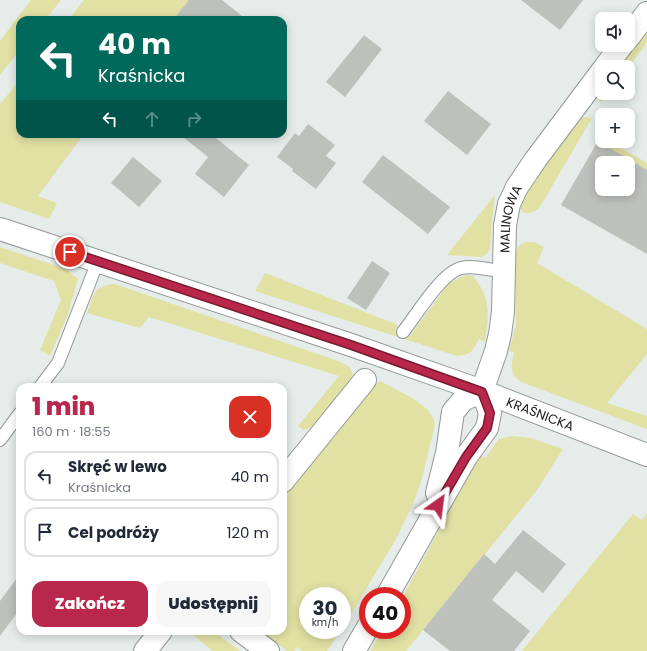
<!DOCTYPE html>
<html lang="pl">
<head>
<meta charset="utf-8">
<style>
	:root { --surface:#fff; --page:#f6f6f7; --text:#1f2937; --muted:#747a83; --line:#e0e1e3; --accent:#b9284c }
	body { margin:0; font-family:Poppins,sans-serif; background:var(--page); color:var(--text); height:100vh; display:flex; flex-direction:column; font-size:15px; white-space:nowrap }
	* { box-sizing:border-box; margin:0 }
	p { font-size:13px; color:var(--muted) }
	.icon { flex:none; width:22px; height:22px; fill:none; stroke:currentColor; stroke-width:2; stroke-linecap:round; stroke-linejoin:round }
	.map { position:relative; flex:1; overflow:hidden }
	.drawer { position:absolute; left:16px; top:383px; width:271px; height:252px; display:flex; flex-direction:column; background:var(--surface); border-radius:12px; box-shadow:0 2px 10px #0003 }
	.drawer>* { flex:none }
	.guide { position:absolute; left:16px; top:16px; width:271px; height:122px; border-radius:12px; box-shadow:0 2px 10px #0003; background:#00695c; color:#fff; overflow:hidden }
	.tools { position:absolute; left:595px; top:12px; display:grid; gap:8px }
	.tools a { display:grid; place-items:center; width:40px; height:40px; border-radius:8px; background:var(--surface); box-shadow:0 2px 10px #0003; font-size:20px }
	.speed { position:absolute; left:299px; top:587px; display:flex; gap:8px; font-size:20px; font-weight:700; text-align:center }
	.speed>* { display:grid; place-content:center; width:52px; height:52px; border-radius:50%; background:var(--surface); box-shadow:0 2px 10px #0003; line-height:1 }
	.speed small { font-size:10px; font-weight:400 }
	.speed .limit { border:6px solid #d22; background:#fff; color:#111 }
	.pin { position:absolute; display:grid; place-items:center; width:34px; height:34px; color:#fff; margin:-17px; border:2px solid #fff; border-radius:50%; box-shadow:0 1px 4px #0007 }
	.me { position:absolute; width:44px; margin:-22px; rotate:31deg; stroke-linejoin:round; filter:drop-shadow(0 0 3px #0008) }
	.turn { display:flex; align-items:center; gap:14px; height:84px; padding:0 16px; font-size:18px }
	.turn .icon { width:52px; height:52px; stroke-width:2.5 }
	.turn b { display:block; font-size:28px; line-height:34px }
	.lanes { display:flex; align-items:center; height:38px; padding:0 16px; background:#0003; justify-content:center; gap:20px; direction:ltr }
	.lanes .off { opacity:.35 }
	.round { display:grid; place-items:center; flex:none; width:42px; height:42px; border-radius:12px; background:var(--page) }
	.headline { display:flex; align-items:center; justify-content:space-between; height:68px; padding:0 16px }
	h1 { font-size:24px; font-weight:800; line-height:30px; color:var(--accent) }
	.primary-button { display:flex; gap:8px; margin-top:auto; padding:8px 16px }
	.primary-button a { flex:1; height:46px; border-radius:12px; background:var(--accent); color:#fff; font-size:16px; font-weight:800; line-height:46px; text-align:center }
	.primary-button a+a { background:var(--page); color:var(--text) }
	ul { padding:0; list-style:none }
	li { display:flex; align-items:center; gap:12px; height:50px; margin:0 8px 6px; padding:0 8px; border:2px solid var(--line); border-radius:12px }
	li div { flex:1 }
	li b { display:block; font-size:15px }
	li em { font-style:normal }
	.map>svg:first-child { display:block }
</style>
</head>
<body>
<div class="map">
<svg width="647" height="651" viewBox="0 0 647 651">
	<rect width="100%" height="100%" fill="#e5ecea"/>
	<g fill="#e1e1a4">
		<path d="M 31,0 L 61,0 L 45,20 L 20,20 L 20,50 L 0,75 L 0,41 Z"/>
		<path d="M 84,0 L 189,0 L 173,20 L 68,20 Z"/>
		<path d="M 647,27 L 647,43 L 628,68 L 617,67 Z"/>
		<path d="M 20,80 L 20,134 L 84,134 L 38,196 L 57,203 L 49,219 L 0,202 L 0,104 Z"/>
		<path d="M 602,86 L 602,93 L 609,93 L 601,103 C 597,96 599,93 602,86 Z"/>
		<path d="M 584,117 L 592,118 L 541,205 C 533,217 516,216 521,201 C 533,181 563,124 584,117 Z"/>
		<path d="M 600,137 L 602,138 L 602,141 L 608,141 L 647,163 L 647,170 L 598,141 Z"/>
		<path d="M 495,195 L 492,220 L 490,249 C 488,253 486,255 481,257 L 447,255 Z"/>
		<path d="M 526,242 L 534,242 L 544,247 L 537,263 L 647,329 L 647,354 L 607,403 L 647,416 L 647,429 L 521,382 C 509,373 511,366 514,353 L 509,350 L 516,325 L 515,252 L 520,245 Z"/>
		<path d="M 0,247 L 66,269 L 78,279 L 68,314 L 50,356 L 40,350 L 61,300 L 54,281 L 0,263 Z"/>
		<path d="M 265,273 L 398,325 L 395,331 L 410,336 L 450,282 L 467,275 L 473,276 C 491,298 489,315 485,342 L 479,339 C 472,351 472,355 457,356 L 255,291 Z"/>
		<path d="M 115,284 L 338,361 L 350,367 L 353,375 L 348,387 L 313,427 L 304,430 L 298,426 L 339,376 L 149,317 L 140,328 L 87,313 C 94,294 93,286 115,284 Z"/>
		<path d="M 380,381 L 414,399 L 428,410 L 434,420 L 435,425 L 421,482 L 413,504 L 395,541 L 342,629 L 342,596 L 308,596 L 308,630 L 341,630 L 327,651 L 302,651 L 297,647 L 294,651 L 287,651 L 261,631 L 283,631 L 283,496 L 375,385 Z"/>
		<path d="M 513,436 L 531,438 L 563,449 L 537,490 L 406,651 L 370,651 L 383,630 L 402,630 L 402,598 L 449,512 L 478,454 L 485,458 L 499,439 Z"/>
		<path d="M 647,513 L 647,651 L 522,651 L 633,514 L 642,520 Z"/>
		<path d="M 188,631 L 213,631 L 240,651 L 213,651 Z"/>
	</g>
	<g fill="#bdc1bc" fill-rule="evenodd">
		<path d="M 189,0 L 222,0 L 247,20 L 173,20 Z"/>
		<path d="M 521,0 L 583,0 L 560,30 Z"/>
		<path d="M 364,35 L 382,49 L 345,97 L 326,82 Z"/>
		<path d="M 448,91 L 491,124 L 467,155 L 424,121 Z"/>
		<path d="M 308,124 L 335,145 L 326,156 L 336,163 L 316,189 L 292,171 L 293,169 L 277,157 L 295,133 L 299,136 Z"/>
		<path d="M 179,134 L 211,134 L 249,165 L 224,197 L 195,174 L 208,157 Z"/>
		<path d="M 598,141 L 647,170 L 647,254 L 561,205 ZM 602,163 L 628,163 L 628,189 L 602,189 Z"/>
		<path d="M 383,155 L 450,207 L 428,234 L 362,182 Z"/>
		<path d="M 133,157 L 162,181 L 139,207 L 111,183 Z"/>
		<path d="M 372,261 L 390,273 L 366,310 L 347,298 Z"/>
		<path d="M 523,530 L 566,564 L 543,593 L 516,571 L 492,600 L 530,631 L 514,651 L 450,651 L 423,630 L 484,554 L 495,564 Z"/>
		<path d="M 20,574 L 20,609 L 0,636 L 0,601 Z"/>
	</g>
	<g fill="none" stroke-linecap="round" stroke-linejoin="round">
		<g stroke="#929896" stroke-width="14">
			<g id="service">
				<path d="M 403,332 C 416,316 441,273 461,268 C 474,265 491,270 504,272"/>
				<path d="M 40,387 L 58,363 L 98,261"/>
				<path d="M 0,440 L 20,413"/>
			</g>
		</g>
		<g stroke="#929896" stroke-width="24">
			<g id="minor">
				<path d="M 628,38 L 647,13"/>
				<path d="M 605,67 L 622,45"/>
				<path id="s1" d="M 482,391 L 496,351 L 500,334 L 503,312 L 505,225 L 509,204 L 517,187 L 536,159 L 602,71"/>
				<path d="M 283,481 L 365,380"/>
				<path d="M 241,631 L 268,651"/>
				<path d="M 145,651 L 161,631"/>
			</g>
		</g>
		<g stroke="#929896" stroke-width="24">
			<g id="tertiary">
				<path id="s2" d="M 0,229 L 351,345 L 482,391 L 647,455"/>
				<path d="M 437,493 L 447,453 L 453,412 L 463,400 L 482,391"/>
				<path d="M 387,596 L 466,457 L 487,428 L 490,413 L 482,391"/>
				<path d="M 354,651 L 368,627"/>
			</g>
		</g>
		<use href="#service" stroke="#fff" stroke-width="12"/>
		<use href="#minor" stroke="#fff" stroke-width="22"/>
		<use href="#tertiary" stroke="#fff" stroke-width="22"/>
	</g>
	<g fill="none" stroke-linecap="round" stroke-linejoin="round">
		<g stroke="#781a31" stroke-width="10">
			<path id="route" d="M 70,252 L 351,345 L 482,392 L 490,413 L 487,428 L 466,457 L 438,505"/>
		</g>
		<use href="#route" stroke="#b9284c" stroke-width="7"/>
	</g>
	<g text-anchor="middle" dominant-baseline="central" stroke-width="3" stroke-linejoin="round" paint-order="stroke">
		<g font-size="13" fill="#161918" stroke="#e5ecea">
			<text stroke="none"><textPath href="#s1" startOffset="176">MALINOWA</textPath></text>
			<text stroke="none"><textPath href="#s2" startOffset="571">KRAŚNICKA</textPath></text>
		</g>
	</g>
</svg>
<div class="tools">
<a><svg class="icon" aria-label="sound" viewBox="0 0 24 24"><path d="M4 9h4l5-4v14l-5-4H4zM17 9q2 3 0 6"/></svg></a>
<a><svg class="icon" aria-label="search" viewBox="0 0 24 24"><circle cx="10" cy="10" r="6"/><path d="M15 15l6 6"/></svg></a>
<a>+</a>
<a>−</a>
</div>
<div class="speed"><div>30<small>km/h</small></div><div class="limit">40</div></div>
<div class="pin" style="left:70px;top:252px;background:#d93025"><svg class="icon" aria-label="arrive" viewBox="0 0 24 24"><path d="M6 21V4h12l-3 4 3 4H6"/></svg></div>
<svg class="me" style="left:438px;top:505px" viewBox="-20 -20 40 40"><path d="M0-17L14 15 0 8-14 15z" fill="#b9284c" stroke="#fff" stroke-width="4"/></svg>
<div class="guide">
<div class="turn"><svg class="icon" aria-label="left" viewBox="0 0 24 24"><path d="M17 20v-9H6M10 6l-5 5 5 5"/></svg><div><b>40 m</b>Kraśnicka</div></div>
<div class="lanes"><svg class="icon" aria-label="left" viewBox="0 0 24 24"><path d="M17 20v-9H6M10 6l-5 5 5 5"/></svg><svg class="icon off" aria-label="ahead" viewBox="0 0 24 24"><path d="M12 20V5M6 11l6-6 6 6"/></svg><svg class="icon off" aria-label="right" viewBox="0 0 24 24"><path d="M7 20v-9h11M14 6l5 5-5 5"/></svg></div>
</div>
<section class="drawer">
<div class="headline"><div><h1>1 min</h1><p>160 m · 18:55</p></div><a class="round" style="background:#d93025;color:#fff"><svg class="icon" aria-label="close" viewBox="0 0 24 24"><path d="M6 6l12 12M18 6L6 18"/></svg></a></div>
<ul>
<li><svg class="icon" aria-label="left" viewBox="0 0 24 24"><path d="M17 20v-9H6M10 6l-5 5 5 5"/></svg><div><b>Skręć w lewo</b><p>Kraśnicka</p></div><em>40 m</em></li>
<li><svg class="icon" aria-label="arrive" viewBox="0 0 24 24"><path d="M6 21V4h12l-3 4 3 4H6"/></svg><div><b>Cel podróży</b></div><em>120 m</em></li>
</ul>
<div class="primary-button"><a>Zakończ</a><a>Udostępnij</a></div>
</section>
</div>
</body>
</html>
